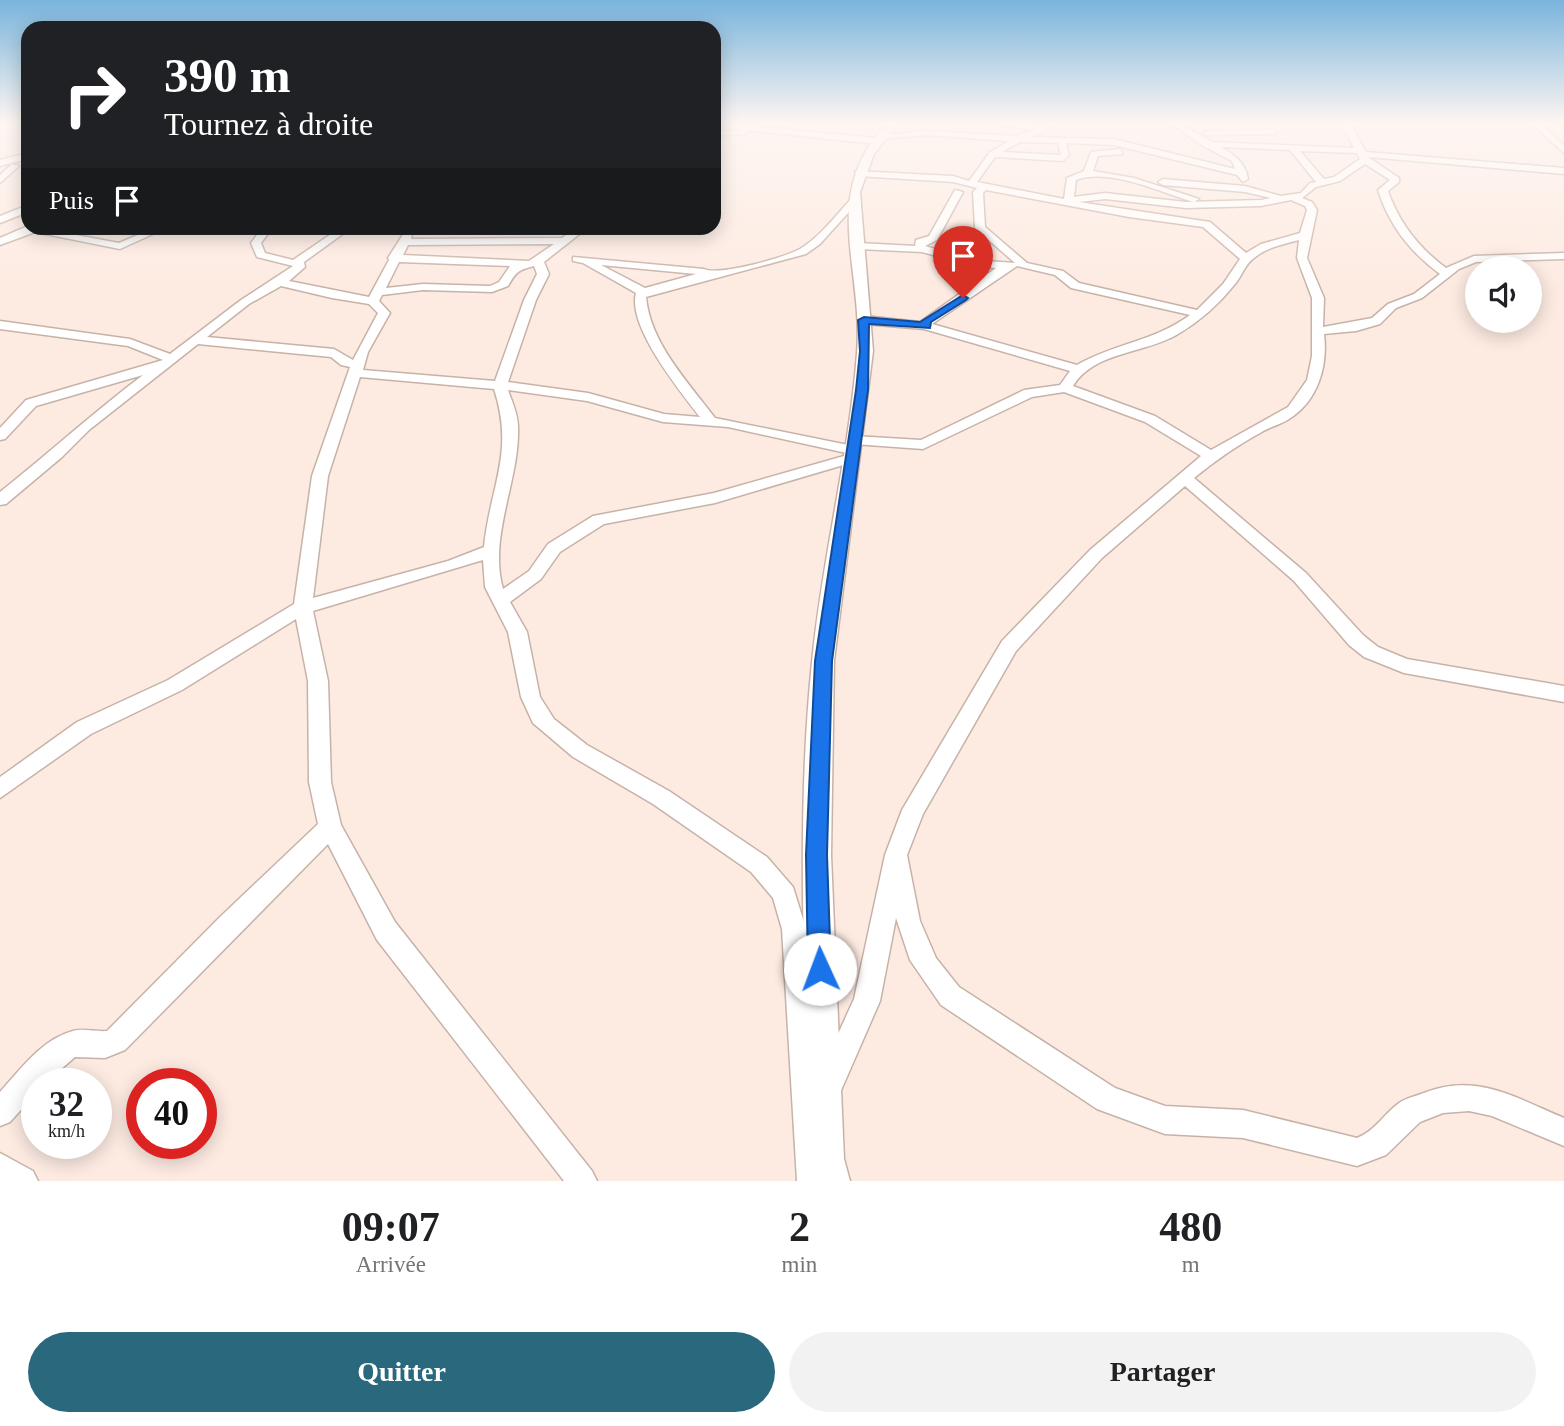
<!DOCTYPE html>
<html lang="fr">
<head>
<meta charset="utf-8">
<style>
	:root { --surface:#fff; --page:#f2f2f2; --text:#202124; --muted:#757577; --accent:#29687d }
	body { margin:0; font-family:Georgia,serif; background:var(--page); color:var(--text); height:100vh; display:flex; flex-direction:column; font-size:26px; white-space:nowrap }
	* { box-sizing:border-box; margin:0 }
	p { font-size:23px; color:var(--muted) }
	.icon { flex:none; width:38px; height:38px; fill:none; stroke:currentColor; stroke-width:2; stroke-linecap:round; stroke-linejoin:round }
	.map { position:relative; height:1181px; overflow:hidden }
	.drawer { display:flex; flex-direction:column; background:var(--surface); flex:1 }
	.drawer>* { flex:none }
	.guide { position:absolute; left:21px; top:21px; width:700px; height:214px; border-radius:21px; box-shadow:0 4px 18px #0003; background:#202124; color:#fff; overflow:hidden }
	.fabs { position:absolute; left:1465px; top:256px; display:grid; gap:14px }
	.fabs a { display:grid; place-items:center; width:77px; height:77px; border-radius:50%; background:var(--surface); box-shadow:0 4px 18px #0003; font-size:35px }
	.speed { position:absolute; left:21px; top:1068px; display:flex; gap:14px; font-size:35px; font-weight:700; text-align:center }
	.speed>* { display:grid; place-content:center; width:91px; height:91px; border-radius:50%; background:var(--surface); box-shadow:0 4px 18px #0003; line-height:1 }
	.speed small { font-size:18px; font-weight:400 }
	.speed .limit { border:10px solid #d22; background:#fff; color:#111 }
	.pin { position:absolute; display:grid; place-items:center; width:60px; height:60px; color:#fff; margin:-72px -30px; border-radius:50% 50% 50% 0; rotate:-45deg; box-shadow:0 0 7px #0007 }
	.pin .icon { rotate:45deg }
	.me { position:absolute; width:77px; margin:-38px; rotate:358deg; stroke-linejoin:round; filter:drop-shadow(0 0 5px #0008) }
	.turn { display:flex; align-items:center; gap:24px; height:147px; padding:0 28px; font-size:32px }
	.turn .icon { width:91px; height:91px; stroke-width:2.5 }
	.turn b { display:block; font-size:49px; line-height:60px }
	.then { display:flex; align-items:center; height:66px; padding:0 28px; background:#0003; gap:14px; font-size:26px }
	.eta { display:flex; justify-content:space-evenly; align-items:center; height:119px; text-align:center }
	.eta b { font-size:42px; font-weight:700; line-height:49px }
	.primary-button { display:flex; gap:14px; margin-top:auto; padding:14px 28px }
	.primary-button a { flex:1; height:80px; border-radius:42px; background:var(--accent); color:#fff; font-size:28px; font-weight:700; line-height:80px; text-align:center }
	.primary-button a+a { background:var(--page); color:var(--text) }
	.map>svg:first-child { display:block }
</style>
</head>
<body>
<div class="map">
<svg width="1564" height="1181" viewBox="0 0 1564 1181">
	<rect width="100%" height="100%" fill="#fdebe2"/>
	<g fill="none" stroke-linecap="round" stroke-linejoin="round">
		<g stroke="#c7b2a8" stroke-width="3">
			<g id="minor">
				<path d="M 976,122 L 1043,126 L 1064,122 L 1030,137 L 1114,139 L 1235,169 L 1232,161 L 1203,146 L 1169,122 L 1178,122 L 1212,142 L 1354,148 L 1341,122 L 1349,122 L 1366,152 L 1564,168 L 1564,174 L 1368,157 L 1399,178 L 1399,182 L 1388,191 C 1399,223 1419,248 1446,268 L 1474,256 L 1564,253 L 1564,259 L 1476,262 L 1459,269 L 1422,298 L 1396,308 L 1380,324 L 1356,331 L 1324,334 C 1328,366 1318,401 1289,419 C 1280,425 1269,427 1260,433 C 1236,446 1215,461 1194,478 L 1306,573 L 1363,635 L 1378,647 L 1407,659 L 1564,686 L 1564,702 L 1404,673 L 1364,657 L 1349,645 L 1294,581 L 1185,486 L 1102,558 L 1016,651 L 923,814 L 907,855 L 920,921 L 936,958 L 959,987 L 1115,1088 L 1165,1106 L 1243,1110 L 1357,1138 C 1375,1131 1384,1114 1399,1103 C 1406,1098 1416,1096 1424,1093 C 1476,1072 1516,1098 1564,1118 L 1564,1146 L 1492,1116 L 1469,1111 L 1443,1113 L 1420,1122 L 1386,1155 L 1357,1166 L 1243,1138 L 1165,1134 L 1097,1109 L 941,1005 L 910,960 L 896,918 L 880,1001 L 839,1095 L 829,1099 L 820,1095 L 827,1181 L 797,1181 L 782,929 L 773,898 L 751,872 L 653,804 L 573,757 L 533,723 L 521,697 L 508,632 L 485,587 L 483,560 L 313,611 L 328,681 L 331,782 L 341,825 L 395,922 L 592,1171 L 597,1181 L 564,1181 L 377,940 L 328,844 L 125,1050 L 105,1058 L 75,1057 L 45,1083 L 37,1083 L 37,1092 L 10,1122 L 0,1126 L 0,1092 C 21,1069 42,1039 73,1031 C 84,1028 96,1032 107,1031 L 220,917 L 318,824 L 309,782 L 308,681 L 296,619 L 182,690 L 91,734 L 0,798 L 0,777 L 77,722 L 168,680 L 294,604 L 312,476 L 350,367 L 341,365 L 331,357 L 198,344 L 89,430 L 62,457 L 6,504 L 0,505 L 0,492 C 49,453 94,412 143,375 L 36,406 L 5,439 L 0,440 L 0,428 L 26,400 L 163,360 L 128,346 L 0,329 L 0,321 L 130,339 L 170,354 L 241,300 L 293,266 L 257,257 L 251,243 L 262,228 L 272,228 L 261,243 L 265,253 L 293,260 L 340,228 L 351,228 L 304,262 L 305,267 L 289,281 L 369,297 L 389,260 L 388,258 L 404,233 L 403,228 L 413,228 L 411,239 L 562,238 L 576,228 L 587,228 L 544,262 L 549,274 L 536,300 L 508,382 L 588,393 L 664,414 L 700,417 C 680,391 627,326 636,293 L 583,263 L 573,261 L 573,257 L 704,269 C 719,276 783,258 800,249 C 820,237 836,215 852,198 L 858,198 L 858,202 L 820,244 L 806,254 L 646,297 C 650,343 688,382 715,418 L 858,447 L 860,450 L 854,454 L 859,458 L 857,461 L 715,503 L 604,524 L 560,552 L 541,579 L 510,602 L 527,632 L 540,697 L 554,719 L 587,745 L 669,791 L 767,857 L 793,887 L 806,929 L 818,1078 L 854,999 L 885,855 L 902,810 L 1002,641 L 1090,550 L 1201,456 L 1145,422 L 1064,392 L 1032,397 L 923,449 L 854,444 L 847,440 L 854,436 L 921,440 L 1024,390 L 1060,385 L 1070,371 L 924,329 L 864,324 L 858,320 L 864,316 L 920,322 L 996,268 L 973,266 L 922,252 L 859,249 L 854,246 L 859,243 L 915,246 L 916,240 L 929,236 L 955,190 L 963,192 L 937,240 L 925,246 L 974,260 L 1015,263 L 975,228 L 973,192 L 977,188 L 953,182 L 858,176 L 855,171 L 953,176 L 969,181 L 990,152 L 1009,141 L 927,135 L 879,139 L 876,144 L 746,130 L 748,132 L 744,134 L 714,136 L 714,132 L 742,130 L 727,128 L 730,124 L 876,138 L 879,135 L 927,131 L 1017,136 L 1034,130 ZM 1020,142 L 1058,143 L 1061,155 L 1002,152 ZM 1066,143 L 1114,145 L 1237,175 L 1243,182 L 1248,179 C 1246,164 1235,155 1221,147 L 1290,150 L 1316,182 L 1310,183 L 1301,193 L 1281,196 L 1245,186 L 1163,179 L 1158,182 L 1163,185 L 1245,192 L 1271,198 L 1261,200 L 1186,202 L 1105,193 L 1074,197 L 1076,180 C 1109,167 1162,193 1194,202 L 1199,199 L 1134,178 L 1093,171 L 1098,156 L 1123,154 L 1120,149 L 1091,152 L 1084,171 L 1067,178 L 1064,199 L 977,182 L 995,157 L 1063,161 L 1069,155 ZM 1300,151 L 1357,153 L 1360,159 L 1334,177 L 1324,179 ZM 1365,164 L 1390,180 L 1378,190 C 1389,225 1410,252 1440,274 L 1414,294 L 1388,304 L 1372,318 L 1323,327 L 1324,298 L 1307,258 L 1317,210 L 1312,202 L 1302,198 L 1316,187 L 1340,181 ZM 986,190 L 1129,217 L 1203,227 L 1240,259 L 1223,284 L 1197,310 L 1079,283 L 1063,271 L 1027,263 L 985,227 L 983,193 ZM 1105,199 L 1186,208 L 1261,206 L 1291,200 L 1305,206 L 1307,210 L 1300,233 L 1261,244 L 1246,253 L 1210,222 L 1079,202 ZM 1299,240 L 1297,258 L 1312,298 L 1312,356 L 1307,380 L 1288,407 L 1211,450 L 1155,416 L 1073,386 C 1094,351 1145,354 1178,334 C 1200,321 1219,304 1235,284 C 1242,276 1245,264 1254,258 C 1267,247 1284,244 1299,240 ZM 554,244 L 529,261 L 403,255 L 408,245 ZM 399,262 L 510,266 L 499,282 L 490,286 L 423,284 L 386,288 ZM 601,265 L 696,274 L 645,288 ZM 534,266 L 537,274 L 524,300 L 495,381 L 363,370 L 368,352 L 390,313 L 379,301 L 382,295 L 423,290 L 492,292 L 508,286 C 516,272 518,270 534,266 ZM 1017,266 L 1055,275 L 1071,288 L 1190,315 C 1155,341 1113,344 1077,365 L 932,324 ZM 281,286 L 332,298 L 369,304 L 378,313 L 353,360 L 334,349 L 207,337 L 249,304 ZM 360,377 L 494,389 C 515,453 490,486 484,547 L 448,561 L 313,598 L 328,476 ZM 508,390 L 587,401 L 663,422 L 728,427 L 851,454 L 714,493 L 593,516 L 548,544 L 529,571 L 503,589 C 488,536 520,480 518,427 C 518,414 512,402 508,390 Z"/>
				<path d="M 1530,122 L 1538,122 L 1564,145 L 1564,153 Z"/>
				<path d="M 1273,130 L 1276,134 L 1207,135 L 1203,133 L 1207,131 Z"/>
				<path d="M 28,153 L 28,159 L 0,166 L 0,160 Z"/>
				<path d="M 12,164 L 19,166 L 0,183 L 0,175 Z"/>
				<path d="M 28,205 L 28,212 L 0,223 L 0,216 Z"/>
				<path d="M 28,226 L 119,243 L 154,228 L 166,228 L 120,249 L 35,232 L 0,245 L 0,238 Z"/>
				<path d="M 0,1153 L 33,1171 L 38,1181 L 0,1181 Z"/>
			</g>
		</g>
		<g stroke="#c7b2a8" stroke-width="3">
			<path id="tertiary" d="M 889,122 L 899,122 L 874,154 L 860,192 L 873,351 L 834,661 L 831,855 L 844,1159 L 850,1181 L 814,1181 L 810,1159 C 806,994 795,826 812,662 C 822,558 849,456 857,353 C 864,267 818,192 889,122 Z"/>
		</g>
		<use href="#minor" fill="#fff" fill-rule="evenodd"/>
		<use href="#tertiary" fill="#fff" fill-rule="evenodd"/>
	</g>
	<linearGradient id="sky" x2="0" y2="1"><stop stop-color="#79b4dc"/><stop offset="0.43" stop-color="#fef6f2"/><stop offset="1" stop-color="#fef6f2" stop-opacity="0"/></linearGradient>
	<rect width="1564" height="287" fill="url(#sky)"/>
	<path fill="#1a73e8" stroke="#114b97" stroke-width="2" d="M 963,295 L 968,298 L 966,300 L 931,322 L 930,328 L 869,324 L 868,390 L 832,661 L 827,855 L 831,969 L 828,977 L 820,980 L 812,977 L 808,969 L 806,855 L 815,661 L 856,390 L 860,351 L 858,320 L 864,317 L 920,322 Z"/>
</svg>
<div class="fabs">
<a><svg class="icon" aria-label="sound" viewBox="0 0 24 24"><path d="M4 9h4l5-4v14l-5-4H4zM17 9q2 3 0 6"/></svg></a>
</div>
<div class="speed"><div>32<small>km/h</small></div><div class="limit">40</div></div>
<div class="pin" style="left:963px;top:298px;background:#d93025"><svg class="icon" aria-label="arrive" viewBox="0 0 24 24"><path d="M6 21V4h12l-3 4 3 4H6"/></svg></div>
<svg class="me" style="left:820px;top:969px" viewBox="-20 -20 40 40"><circle r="19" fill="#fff"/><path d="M0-13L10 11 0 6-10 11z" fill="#1a73e8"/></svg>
<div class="guide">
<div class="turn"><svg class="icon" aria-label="right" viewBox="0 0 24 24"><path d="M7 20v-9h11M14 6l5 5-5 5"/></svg><div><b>390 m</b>Tournez à droite</div></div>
<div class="then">Puis<svg class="icon" aria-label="arrive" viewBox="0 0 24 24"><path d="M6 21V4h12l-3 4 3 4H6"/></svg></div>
</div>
</div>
<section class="drawer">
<div class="eta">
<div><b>09:07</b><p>Arrivée</p></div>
<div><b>2</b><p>min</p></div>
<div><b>480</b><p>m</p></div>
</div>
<div class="primary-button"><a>Quitter</a><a>Partager</a></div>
</section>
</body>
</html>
